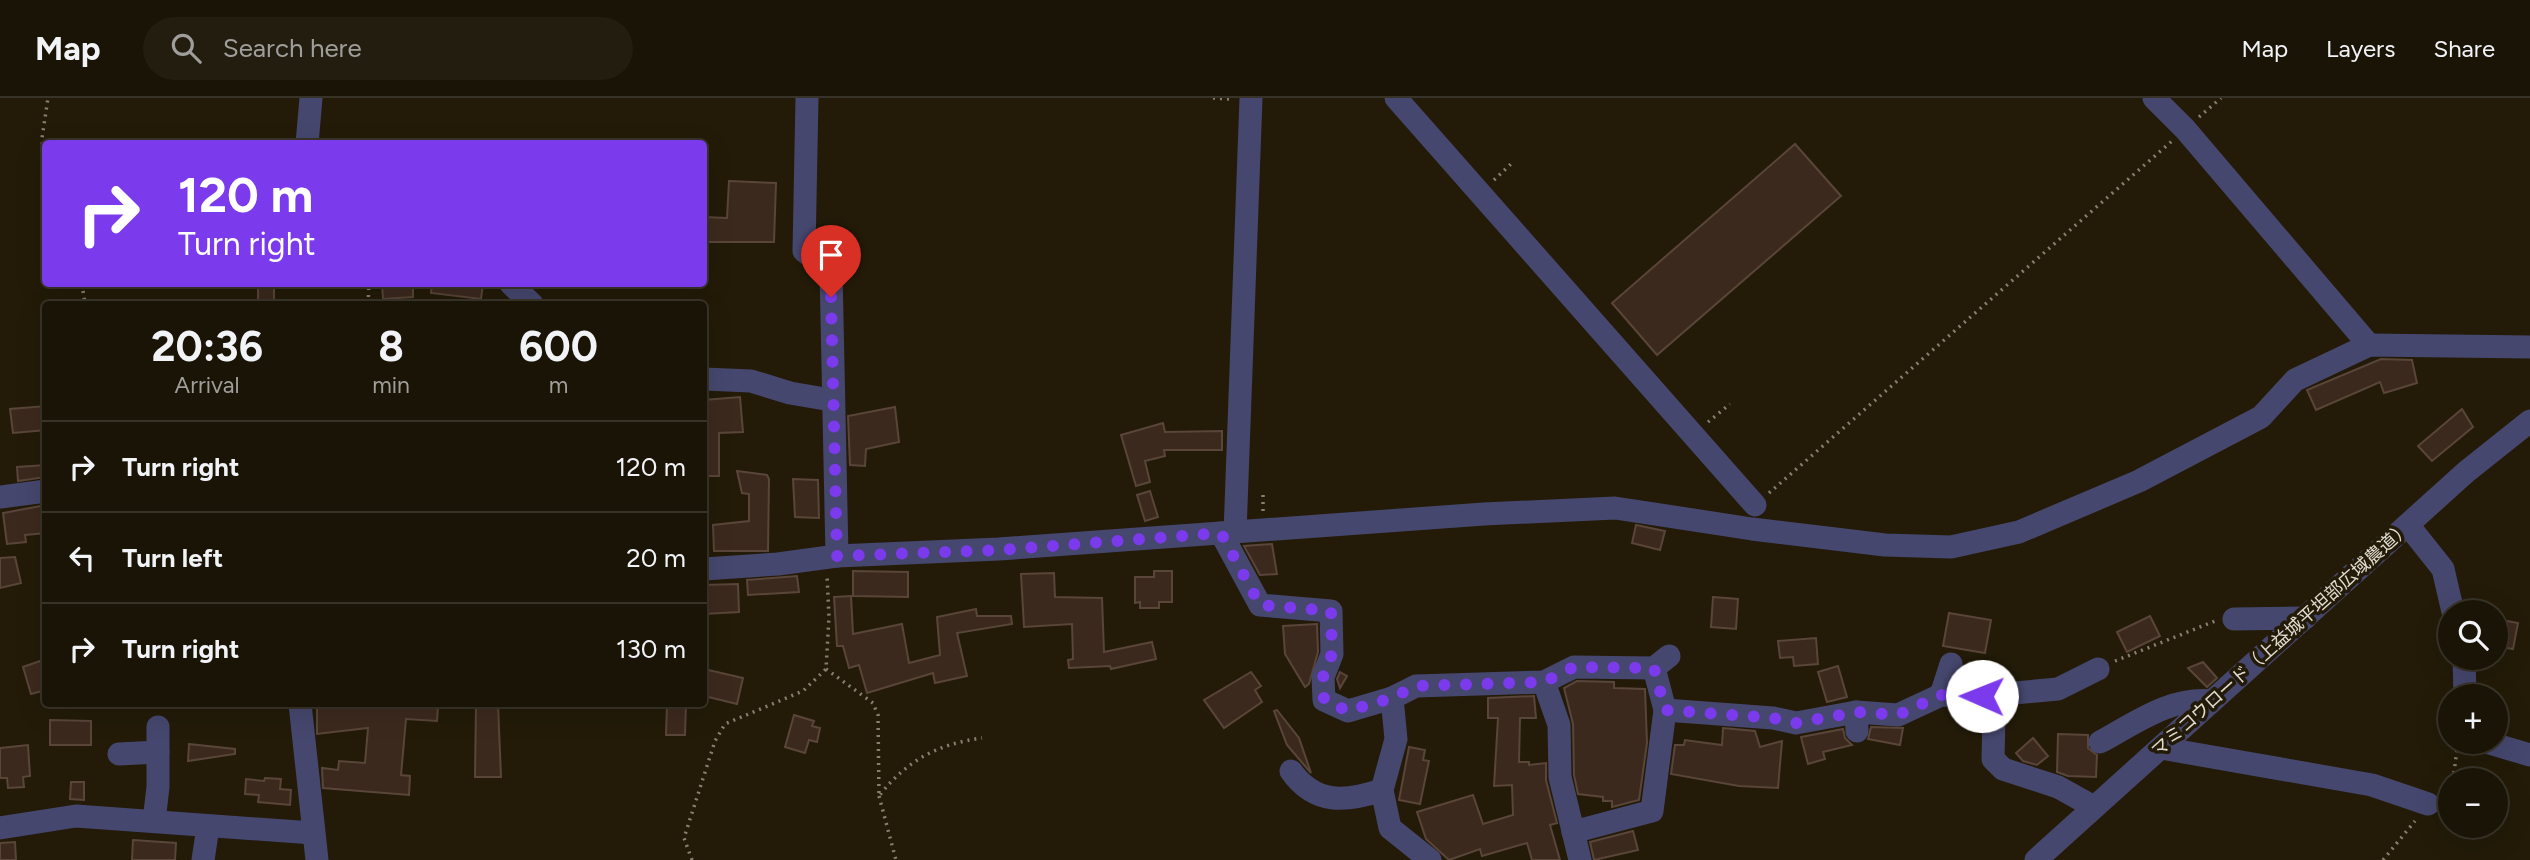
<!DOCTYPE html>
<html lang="en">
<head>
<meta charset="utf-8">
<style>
	:root { --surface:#1a1406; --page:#231d10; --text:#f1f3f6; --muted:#9f9e9b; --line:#383328 }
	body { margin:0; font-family:Figtree,"Noto Sans JP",sans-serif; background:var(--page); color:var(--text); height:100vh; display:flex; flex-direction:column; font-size:26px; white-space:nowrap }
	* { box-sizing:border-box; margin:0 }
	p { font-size:23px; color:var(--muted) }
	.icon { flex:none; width:38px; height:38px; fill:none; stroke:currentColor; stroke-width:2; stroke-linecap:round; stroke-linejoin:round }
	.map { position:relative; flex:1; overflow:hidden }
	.panel { position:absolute; left:42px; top:203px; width:665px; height:406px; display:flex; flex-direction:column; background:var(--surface); border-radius:7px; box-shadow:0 7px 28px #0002,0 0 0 2px var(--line) }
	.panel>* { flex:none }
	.guide { position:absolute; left:42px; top:42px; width:665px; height:147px; border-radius:7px; box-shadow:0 7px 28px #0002,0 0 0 2px var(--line); background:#7c3aed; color:#fff; overflow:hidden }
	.fabs { position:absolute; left:2438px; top:502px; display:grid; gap:14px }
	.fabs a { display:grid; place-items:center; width:70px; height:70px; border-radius:50%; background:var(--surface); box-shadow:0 7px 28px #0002,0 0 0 2px var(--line); font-size:35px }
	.pin { position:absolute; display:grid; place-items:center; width:60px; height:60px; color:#fff; margin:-72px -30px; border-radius:50% 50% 50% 0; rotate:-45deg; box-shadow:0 0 7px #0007 }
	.pin .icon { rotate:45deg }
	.me { position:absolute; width:77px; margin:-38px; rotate:271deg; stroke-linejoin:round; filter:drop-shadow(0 0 5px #0008) }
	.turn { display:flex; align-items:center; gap:24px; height:147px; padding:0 21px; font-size:32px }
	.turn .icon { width:91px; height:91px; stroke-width:2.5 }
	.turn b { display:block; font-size:49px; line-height:60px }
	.eta { display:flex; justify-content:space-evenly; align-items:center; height:119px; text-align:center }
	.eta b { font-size:42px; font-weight:700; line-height:49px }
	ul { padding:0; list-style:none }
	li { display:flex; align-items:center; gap:21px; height:91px; padding:0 21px; border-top:2px solid var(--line) }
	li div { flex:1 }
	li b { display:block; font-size:26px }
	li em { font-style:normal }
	header { display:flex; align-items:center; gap:42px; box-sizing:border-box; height:98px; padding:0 35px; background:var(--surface); border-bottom:2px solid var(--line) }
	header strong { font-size:33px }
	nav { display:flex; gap:38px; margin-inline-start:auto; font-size:24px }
	.search { width:490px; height:63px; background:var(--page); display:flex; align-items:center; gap:18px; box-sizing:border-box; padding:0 24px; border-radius:38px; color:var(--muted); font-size:26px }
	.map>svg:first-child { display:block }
</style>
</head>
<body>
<header>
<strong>Map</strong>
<div class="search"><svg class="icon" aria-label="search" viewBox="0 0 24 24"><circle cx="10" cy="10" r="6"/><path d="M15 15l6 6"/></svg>Search here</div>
<nav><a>Map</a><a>Layers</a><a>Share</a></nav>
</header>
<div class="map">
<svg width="2530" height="762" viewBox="0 0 2530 762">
	<rect width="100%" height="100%" fill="#231b08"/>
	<g fill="#3c291e" stroke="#594539" stroke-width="2">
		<path d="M 1795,46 L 1841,98 L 1657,257 L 1612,205 Z"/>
		<path d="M 729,83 L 776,85 L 774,144 L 704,144 L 704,119 L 727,120 Z"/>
		<rect x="258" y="186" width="16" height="20"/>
		<path d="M 382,186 L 413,186 L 413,199 L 383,201 Z"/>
		<path d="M 432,186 L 483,186 L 481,201 L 431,195 Z"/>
		<path d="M 2381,261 L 2412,262 L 2417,285 L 2384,295 L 2380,284 L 2316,312 L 2307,292 Z"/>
		<path d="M 740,299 L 743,334 L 719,335 L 719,378 L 704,378 L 704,302 Z"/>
		<path d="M 46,308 L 46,332 L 13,335 L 10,311 Z"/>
		<path d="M 895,309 L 899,344 L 866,351 L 865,368 L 850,367 L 848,318 Z"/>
		<path d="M 2462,311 L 2473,329 L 2432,363 L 2418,348 Z"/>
		<path d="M 1163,325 L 1165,334 L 1222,333 L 1222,352 L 1164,352 L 1165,358 L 1145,363 L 1150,384 L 1136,388 L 1121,337 Z"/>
		<path d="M 46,367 L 46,379 L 18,383 L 17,369 Z"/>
		<path d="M 737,373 L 767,377 L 769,381 L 768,453 L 714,453 L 713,427 L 749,423 L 749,396 L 742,395 Z"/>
		<path d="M 793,381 L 818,382 L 819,420 L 795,419 Z"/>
		<path d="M 1150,393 L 1158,419 L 1145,423 L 1137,397 Z"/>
		<path d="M 46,407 L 46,435 L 25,437 L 26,444 L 7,446 L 3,415 Z"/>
		<path d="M 1636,427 L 1665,433 L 1660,452 L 1632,445 Z"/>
		<path d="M 1272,446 L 1277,476 L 1260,477 L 1244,448 Z"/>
		<path d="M 15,459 L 21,485 L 0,490 L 0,460 Z"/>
		<path d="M 853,473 L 908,474 L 908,499 L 853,498 Z"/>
		<path d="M 1154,473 L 1172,473 L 1172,504 L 1159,504 L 1159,510 L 1140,510 L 1140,504 L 1135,505 L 1135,479 L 1154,479 Z"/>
		<path d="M 1054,475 L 1055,499 L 1102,500 L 1104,554 L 1152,544 L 1156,561 L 1111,571 L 1110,568 L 1069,570 L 1068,562 L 1073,561 L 1072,526 L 1024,529 L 1021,476 Z"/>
		<path d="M 797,478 L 799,494 L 748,497 L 747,482 Z"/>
		<path d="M 738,486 L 739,514 L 704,516 L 704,487 Z"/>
		<path d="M 851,498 L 853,536 L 902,526 L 909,565 L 940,557 L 937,519 L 976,511 L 977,518 L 1011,518 L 1012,526 L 957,535 L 967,578 L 935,585 L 933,575 L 867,595 L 859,567 L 849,570 L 843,548 L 837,548 L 834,499 Z"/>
		<path d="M 1713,499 L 1738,501 L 1736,531 L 1711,529 Z"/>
		<path d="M 1949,515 L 1991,522 L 1985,555 L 1943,548 Z"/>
		<path d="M 2150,518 L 2160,538 L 2127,554 L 2117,534 Z"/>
		<path d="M 2496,521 L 2518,525 L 2513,551 L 2496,548 Z"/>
		<path d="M 1317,526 L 1318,554 L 1309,586 L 1305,589 L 1285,556 L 1283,528 Z"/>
		<path d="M 1816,540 L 1818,566 L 1794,568 L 1793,559 L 1780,560 L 1778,543 Z"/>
		<path d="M 46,561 L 46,592 L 31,596 L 23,569 Z"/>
		<path d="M 2203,564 L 2217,580 L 2207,589 L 2188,570 Z"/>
		<path d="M 1838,568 L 1847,599 L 1827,604 L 1818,574 Z"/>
		<path d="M 704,571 L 743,580 L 737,606 L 704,598 Z"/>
		<path d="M 1251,574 L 1261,588 L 1255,592 L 1262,604 L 1224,630 L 1204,602 Z"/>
		<path d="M 1340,574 L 1347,578 L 1340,590 L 1337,581 Z"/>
		<path d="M 1577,583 L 1614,584 L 1614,590 L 1645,591 L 1647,645 L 1639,702 L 1612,709 L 1612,703 L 1603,703 L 1603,699 L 1578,696 L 1574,677 L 1573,626 L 1564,590 Z"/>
		<path d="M 1534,598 L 1536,620 L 1520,620 L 1519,664 L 1529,664 L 1529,667 L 1546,665 L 1546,682 L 1557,725 L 1550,727 L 1560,762 L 1532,762 L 1527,745 L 1482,758 L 1480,751 L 1449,762 L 1426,741 L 1417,714 L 1473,697 L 1483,726 L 1513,717 L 1512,687 L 1494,688 L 1498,620 L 1488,620 L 1488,600 Z"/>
		<path d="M 317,606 L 404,606 L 438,609 L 437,623 L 406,621 L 401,677 L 410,678 L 409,697 L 323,690 L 322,670 L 338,672 L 339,663 L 365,665 L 368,630 L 317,636 Z"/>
		<path d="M 476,606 L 498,606 L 501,679 L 475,679 Z"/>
		<path d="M 667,606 L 686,606 L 685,637 L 666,637 Z"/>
		<path d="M 1277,612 L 1299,640 L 1311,675 L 1287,647 L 1274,613 Z"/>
		<path d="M 794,617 L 814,623 L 812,628 L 820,630 L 817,644 L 809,642 L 805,655 L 785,649 Z"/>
		<path d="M 50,622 L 91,623 L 91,647 L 50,647 Z"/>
		<path d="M 1871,629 L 1903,630 L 1900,647 L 1868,641 Z"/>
		<path d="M 1723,630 L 1755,633 L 1760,649 L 1782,643 L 1778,690 L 1739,688 L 1671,676 L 1675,647 L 1684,647 L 1685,642 L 1722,647 Z"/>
		<path d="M 1843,631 L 1845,640 L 1852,647 L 1823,654 L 1825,661 L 1808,666 L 1801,639 Z"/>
		<path d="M 2058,636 L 2088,637 L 2088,650 L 2097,657 L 2096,679 L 2068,678 L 2057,674 Z"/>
		<path d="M 2033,640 L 2048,658 L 2037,667 L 2023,663 L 2016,655 Z"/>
		<path d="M 189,646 L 235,651 L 235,656 L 188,663 Z"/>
		<path d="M 28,647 L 30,678 L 23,679 L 24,689 L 8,690 L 7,680 L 0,680 L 0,650 Z"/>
		<path d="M 1409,649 L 1425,652 L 1423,662 L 1429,663 L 1420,706 L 1399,702 Z"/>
		<path d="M 265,680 L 281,681 L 280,691 L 291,692 L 290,707 L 258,704 L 259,697 L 245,696 L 246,681 L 264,683 Z"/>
		<path d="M 71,684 L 84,684 L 84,702 L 70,701 Z"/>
		<path d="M 1633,733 L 1638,752 L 1594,762 L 1590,744 Z"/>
		<path d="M 133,742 L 176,745 L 175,762 L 132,762 Z"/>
		<path d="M 15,744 L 16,762 L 0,762 L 0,745 Z"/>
	</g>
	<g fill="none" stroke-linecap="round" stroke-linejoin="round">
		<g stroke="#878071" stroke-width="3.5" stroke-dasharray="2 5" stroke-linecap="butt">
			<path d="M 1213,0 L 1231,1"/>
			<path d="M 2199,19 L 2221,0"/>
			<path d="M 1494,82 L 1513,64"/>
			<path d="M 46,95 L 42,40 L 48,0"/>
			<path d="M 82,186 L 85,206"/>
			<path d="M 368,206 L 369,186"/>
			<path d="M 1708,324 L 1730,306"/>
			<path d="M 1769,395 L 2172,43"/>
			<path d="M 1263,413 L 1263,394"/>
			<path d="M 2115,563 L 2215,523"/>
			<path d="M 826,571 L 873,605 L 878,617 L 879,698 C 907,662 938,646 982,640"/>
			<path d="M 2453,682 L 2458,644"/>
			<path d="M 2443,697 L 2450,687"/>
			<path d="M 879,698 L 896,762"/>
			<path d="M 692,762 L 684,740 L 715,643 L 725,626 L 803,593 L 826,571 L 829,519 L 827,477"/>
			<path d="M 2383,762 L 2415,723"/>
		</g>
		<g stroke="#46476e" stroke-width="23">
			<path d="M 807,0 L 804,153 L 831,173 L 837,458"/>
			<path d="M 1396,0 L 1755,407"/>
			<path d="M 2154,0 L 2185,31 L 2369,247"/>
			<path d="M 307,46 L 311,0"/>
			<path d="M 511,186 L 532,206"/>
			<path d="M 704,281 L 751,283 L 790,295 L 831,302"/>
			<path d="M 0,399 L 46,393"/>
			<path d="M 2408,427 L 2443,471 L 2453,514"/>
			<path d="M 1221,435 L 1260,507 L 1331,513 L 1332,556 L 1323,579 L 1324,602 L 1348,613 L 1392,600 L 1396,641 L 1382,692 L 1390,730 L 1430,762"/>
			<path d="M 1235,435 L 1251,0"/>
			<path d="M 704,471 L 778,466 L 837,458 L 999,451 L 1484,416 L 1615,410 L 1752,431 L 1885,447 L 1951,449 L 2019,434 L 2139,383 L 2261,319 L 2295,282 L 2369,247 L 2530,249"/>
			<path d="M 2234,521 L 2305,520"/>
			<path d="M 2464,560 L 2465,598"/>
			<path d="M 1544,584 L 1559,627 L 1560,679 L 1580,762"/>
			<path d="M 1941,597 L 1951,566"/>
			<path d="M 1392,600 L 1416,588 L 1544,584 L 1574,569 L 1654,570 L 1669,558"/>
			<path d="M 300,606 L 317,762"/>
			<path d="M 1665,612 L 1773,620 L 1796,625 L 1856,614"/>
			<path d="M 1994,617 L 1993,661 L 2003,671 L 2058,689 L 2094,709"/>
			<path d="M 1857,633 L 1856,614 L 1898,617 L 1941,597 L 1982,598 L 2058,591 L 2098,571"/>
			<path d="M 2100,644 C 2137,624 2170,599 2212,603"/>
			<path d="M 2486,644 L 2530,657"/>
			<path d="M 2161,650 L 2372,687 L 2428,706"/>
			<path d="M 119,656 L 158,654"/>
			<path d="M 1291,673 C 1315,707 1346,704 1382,692"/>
			<path d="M 154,723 L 158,689 L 158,629"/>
			<path d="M 0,730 L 76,718 L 313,735"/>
			<path d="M 1573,734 L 1652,713 L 1665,612 L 1654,570"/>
			<path d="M 203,762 L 208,729"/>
			<path d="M 2036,762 L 2466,374 L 2530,323"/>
		</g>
	</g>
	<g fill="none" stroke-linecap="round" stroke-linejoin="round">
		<path stroke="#7c3aed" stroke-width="12" stroke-dasharray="0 21.6" d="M 831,199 L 837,458 L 999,452 L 1221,435 L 1260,507 L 1331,513 L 1332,556 L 1323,579 L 1324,602 L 1348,613 L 1392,600 L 1416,588 L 1544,584 L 1574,569 L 1654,570 L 1665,612 L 1773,620 L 1796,625 L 1856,614 L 1898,617 L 1941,597 L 1982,598"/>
	</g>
	<g text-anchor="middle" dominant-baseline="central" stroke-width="7" stroke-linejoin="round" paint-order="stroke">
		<g font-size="18" fill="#e2ddd1" stroke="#231b08">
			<text transform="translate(2281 541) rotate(-42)">マミコウロード（上益城平坦部広域農道）</text>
		</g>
	</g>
</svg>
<div class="fabs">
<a><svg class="icon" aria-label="search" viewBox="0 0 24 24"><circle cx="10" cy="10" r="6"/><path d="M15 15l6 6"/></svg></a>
<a>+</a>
<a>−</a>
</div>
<div class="pin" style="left:831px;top:199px;background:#d93025"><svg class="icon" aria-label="arrive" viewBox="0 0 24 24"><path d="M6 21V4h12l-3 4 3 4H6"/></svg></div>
<svg class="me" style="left:1982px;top:598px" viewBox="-20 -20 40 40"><circle r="19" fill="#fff"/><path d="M0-13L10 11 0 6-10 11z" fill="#7c3aed"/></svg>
<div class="guide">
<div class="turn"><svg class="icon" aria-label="right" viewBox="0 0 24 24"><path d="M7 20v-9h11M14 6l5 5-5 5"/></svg><div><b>120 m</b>Turn right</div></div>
</div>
<section class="panel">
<div class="eta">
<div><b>20:36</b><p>Arrival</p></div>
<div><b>8</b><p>min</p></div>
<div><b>600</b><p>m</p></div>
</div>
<ul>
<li><svg class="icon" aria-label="right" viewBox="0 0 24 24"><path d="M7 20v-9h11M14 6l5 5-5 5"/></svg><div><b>Turn right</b></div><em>120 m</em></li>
<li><svg class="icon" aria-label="left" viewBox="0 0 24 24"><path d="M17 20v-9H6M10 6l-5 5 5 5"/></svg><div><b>Turn left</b></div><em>20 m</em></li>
<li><svg class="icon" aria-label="right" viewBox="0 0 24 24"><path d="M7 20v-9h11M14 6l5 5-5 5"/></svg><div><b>Turn right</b></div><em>130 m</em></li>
</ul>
</section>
</div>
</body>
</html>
